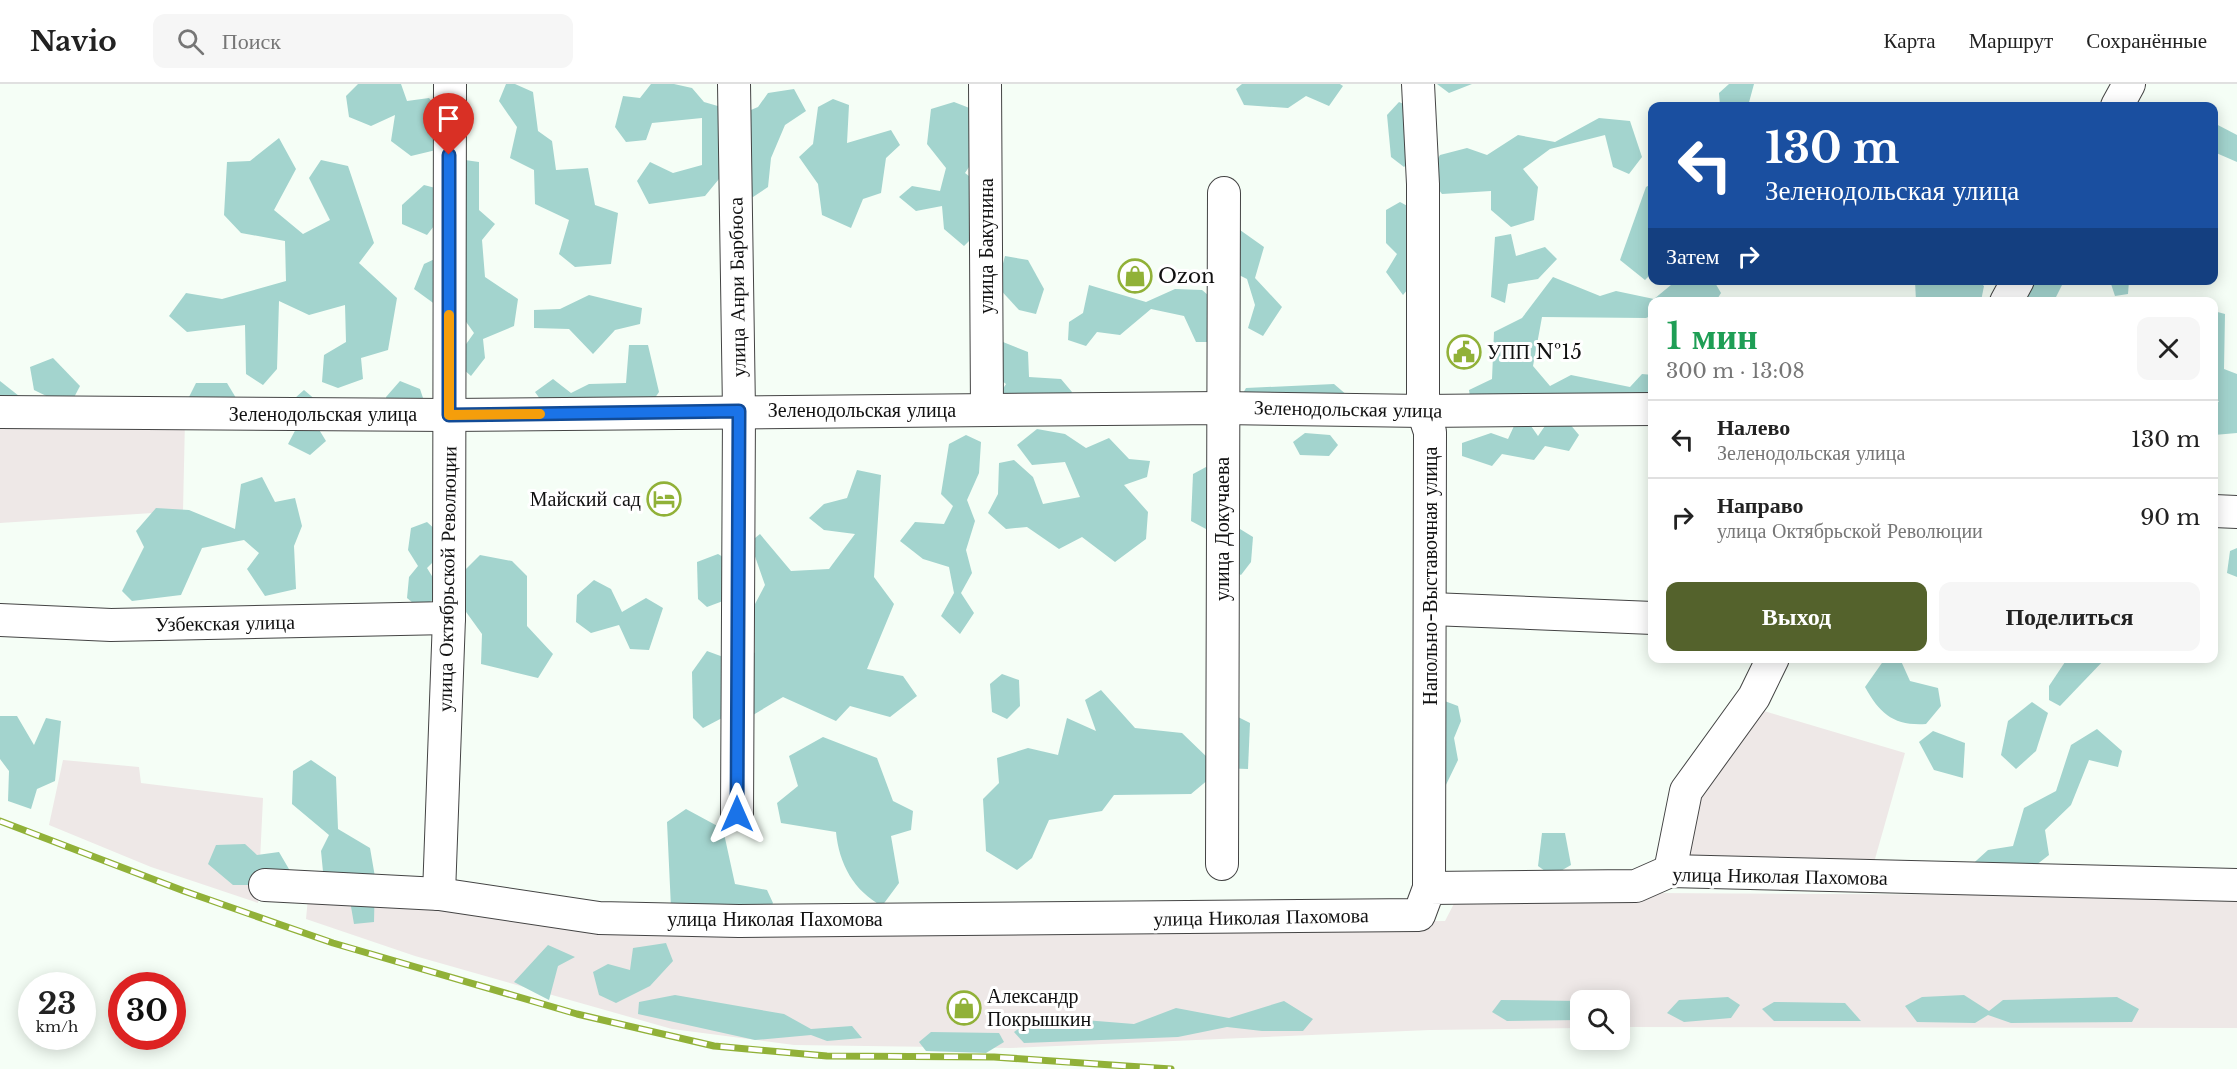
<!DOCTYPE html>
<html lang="ru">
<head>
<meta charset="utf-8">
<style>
	:root { --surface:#fff; --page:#f6f6f6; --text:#222; --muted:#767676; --line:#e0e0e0; --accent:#54622c }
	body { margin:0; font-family:"Libre Baskerville",serif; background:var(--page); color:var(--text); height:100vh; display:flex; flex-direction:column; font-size:22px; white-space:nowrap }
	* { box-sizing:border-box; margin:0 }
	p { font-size:20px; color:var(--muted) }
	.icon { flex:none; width:33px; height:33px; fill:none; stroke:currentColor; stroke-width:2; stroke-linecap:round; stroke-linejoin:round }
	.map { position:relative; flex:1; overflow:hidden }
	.details { position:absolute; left:1648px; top:213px; width:570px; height:366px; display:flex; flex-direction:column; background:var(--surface); border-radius:12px; box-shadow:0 3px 15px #0003 }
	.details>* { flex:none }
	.top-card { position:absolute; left:1648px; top:18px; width:570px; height:183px; border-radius:12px; box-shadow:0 3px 15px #0003; background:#1a4fa0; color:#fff; overflow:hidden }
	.fabs { position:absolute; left:1570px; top:906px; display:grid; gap:12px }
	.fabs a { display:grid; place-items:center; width:60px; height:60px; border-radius:12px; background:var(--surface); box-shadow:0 3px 15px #0003; font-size:30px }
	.speed { position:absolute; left:18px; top:888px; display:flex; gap:12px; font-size:30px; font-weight:700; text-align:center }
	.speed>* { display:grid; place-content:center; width:78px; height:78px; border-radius:50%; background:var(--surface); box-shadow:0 3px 15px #0003; line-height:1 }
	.speed small { font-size:15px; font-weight:400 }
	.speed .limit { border:9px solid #d22; background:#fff; color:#111 }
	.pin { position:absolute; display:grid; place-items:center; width:51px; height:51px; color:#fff; margin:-62px -26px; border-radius:50% 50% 50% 0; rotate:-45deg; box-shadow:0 0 6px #0007 }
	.pin .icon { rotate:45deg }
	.me { position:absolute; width:66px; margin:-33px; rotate:0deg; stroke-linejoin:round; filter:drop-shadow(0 0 4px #0008) }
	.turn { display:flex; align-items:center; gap:21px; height:126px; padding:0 18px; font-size:27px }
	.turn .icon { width:78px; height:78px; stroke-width:2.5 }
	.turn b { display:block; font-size:42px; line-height:51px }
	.then { display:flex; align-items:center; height:57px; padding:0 18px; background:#0003; gap:12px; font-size:22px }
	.round { display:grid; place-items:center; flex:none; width:63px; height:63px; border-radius:12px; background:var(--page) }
	.head { display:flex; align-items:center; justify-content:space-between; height:102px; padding:0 18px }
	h1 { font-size:36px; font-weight:600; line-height:45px; color:#1e9e55 }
	.primary-button { display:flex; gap:12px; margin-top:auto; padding:12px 18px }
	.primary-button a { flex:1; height:69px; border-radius:12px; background:var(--accent); color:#fff; font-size:24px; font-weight:600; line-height:69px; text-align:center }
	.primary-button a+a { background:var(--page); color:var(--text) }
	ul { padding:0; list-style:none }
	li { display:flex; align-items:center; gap:18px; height:78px; padding:0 18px; border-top:2px solid var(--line) }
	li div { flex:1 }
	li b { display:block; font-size:22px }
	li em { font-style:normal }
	header { display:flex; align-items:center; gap:36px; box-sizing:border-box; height:84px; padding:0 30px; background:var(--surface); border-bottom:2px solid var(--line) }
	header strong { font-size:28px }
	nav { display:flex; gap:33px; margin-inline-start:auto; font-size:21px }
	.search { width:420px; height:54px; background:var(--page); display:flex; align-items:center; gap:15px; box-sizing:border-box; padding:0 21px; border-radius:12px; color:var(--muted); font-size:22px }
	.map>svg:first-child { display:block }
</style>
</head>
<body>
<header>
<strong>Navio</strong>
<div class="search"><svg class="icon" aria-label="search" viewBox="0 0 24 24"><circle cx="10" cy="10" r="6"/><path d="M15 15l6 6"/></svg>Поиск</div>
<nav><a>Карта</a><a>Маршрут</a><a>Сохранённые</a></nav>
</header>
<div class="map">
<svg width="2237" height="985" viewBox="0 0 2237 985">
	<rect width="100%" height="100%" fill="#f5fef6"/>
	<g fill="#eee8e7">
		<path d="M 0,336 L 185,336 L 183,427 L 0,439 Z"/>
		<path d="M 1757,625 L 1905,669 L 1873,782 L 1680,778 L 1688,720 Z"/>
		<path d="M 63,676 L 139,683 L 141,699 L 263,714 L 258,819 L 151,783 L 49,741 Z"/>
		<path d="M 1460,808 L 2237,812 L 2237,944 L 1620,943 L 1620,916 L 1581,916 L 1581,944 L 1430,946 L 1010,964 L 794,961 L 672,945 L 415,872 L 306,835 L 308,814 L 1015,841 L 1445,837 Z"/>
	</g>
	<g fill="#a3d4ce">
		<path d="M 358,0 L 401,0 L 407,17 L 429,14 L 447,36 L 436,66 L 411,72 L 391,57 L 395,31 L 371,42 L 349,33 L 346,12 Z"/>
		<path d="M 506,0 L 515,0 L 533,8 L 538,47 L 552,57 L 556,86 L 588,84 L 595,121 L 618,129 L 611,180 L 575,183 L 559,170 L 569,136 L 535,120 L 534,86 L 510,74 L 517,43 L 499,17 Z"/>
		<path d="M 651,0 L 674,0 L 692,4 L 704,18 L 728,25 L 728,84 L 705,112 L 649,120 L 637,97 L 650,78 L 673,89 L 702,81 L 702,34 L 652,39 L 646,56 L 626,58 L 615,43 L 623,12 L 640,14 Z"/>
		<path d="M 1242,0 L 1340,0 L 1343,2 L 1329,22 L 1306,12 L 1288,24 L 1244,21 L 1236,5 Z"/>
		<path d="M 1437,0 L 1472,0 L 1449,9 Z"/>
		<path d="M 1729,0 L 1754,0 L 1748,22 L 1720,22 L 1719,9 Z"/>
		<path d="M 794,5 L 806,27 L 785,41 L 771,74 L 768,103 L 753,113 L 739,102 L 739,31 L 758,23 L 768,9 Z"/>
		<path d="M 833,15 L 849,21 L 847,59 L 891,46 L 900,61 L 886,74 L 881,109 L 863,115 L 851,144 L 822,131 L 818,100 L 799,73 L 813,60 L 818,23 Z"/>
		<path d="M 954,18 L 972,25 L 975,74 L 965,89 L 978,99 L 979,147 L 964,162 L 944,145 L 942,122 L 916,127 L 899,113 L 912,102 L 940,107 L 946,84 L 927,60 L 931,25 Z"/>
		<path d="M 1399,18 L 1417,26 L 1416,72 L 1404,83 L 1391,73 L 1387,31 Z"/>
		<path d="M 1599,34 L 1630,37 L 1642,73 L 1629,90 L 1613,83 L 1605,51 L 1550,65 L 1523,85 L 1538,103 L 1534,136 L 1511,143 L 1491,126 L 1491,107 L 1442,110 L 1428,92 L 1440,71 L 1467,64 L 1487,71 L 1518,51 L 1555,58 Z"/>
		<path d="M 2214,39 L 2237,51 L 2237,78 L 2214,68 Z"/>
		<path d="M 279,54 L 296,85 L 274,126 L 303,150 L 330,136 L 309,94 L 321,76 L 348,82 L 374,159 L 359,179 L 397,214 L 388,266 L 361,274 L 363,295 L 338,304 L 322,298 L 324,271 L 346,258 L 345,221 L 309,231 L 279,217 L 277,285 L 263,301 L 246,290 L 245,241 L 187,248 L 169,232 L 186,209 L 222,215 L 286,197 L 285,157 L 241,149 L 224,131 L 227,78 L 250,77 Z"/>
		<path d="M 465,76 L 479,78 L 479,126 L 495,140 L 482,156 L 485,193 L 518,215 L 514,242 L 483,255 L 485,274 L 471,292 L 454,277 L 474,249 L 457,225 L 436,221 L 414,205 L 424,180 L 452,167 Z"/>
		<path d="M 1653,99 L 1653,188 L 1645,196 L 1620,176 L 1646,103 Z"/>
		<path d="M 424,101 L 443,106 L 444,129 L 427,151 L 402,140 L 402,121 Z"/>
		<path d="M 1400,118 L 1415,126 L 1415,157 L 1406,170 L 1419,178 L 1417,194 L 1403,211 L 1386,188 L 1397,170 L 1386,159 L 1386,126 Z"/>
		<path d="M 1240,146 L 1264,163 L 1255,194 L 1282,223 L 1263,252 L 1248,244 L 1255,221 L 1247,195 L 1219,181 L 1220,160 Z"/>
		<path d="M 1511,150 L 1516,172 L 1545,163 L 1557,175 L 1538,195 L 1508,200 L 1505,219 L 1491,213 L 1495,153 Z"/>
		<path d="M 1005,172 L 1028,176 L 1044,205 L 1036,230 L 1019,226 L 997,202 Z"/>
		<path d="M 1553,193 L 1600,212 L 1616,207 L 1654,215 L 1677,196 L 1714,197 L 1721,209 L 1716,217 L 1653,218 L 1653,231 L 1646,234 L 1542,233 L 1533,282 L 1550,302 L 1571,291 L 1630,303 L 1642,290 L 1653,291 L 1653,320 L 1471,319 L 1469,306 L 1492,295 L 1494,248 L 1522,234 Z"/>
		<path d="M 1915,197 L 1978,197 L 1984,202 L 1981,217 L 1916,217 Z"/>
		<path d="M 2020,197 L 2064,197 L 2054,217 L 2007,218 Z"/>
		<path d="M 2110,197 L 2129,197 L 2128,210 L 2115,212 Z"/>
		<path d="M 1089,201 L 1146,218 L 1175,205 L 1202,206 L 1214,216 L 1238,208 L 1240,224 L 1213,258 L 1196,258 L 1184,232 L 1151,225 L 1120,251 L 1097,248 L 1086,262 L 1068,256 L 1069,238 L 1083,229 Z"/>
		<path d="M 589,211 L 642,224 L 640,240 L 615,246 L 593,270 L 569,245 L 534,244 L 534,226 L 560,225 Z"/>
		<path d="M 2214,227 L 2225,230 L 2224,285 L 2237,290 L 2237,349 L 2214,351 L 2214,318 L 2219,318 L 2214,311 Z"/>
		<path d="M 1003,258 L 1028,268 L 1029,293 L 1061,295 L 1072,308 L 1064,318 L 997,314 L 1006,300 L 990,288 L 990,268 Z"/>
		<path d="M 629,261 L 648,261 L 659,308 L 648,324 L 548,326 L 535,308 L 553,295 L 571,309 L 589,300 L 626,299 Z"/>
		<path d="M 53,274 L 80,302 L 69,323 L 34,306 L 30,283 Z"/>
		<path d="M 0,297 L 19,312 L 5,328 L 0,329 Z"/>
		<path d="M 400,297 L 420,305 L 425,320 L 390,335 L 386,313 Z"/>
		<path d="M 196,299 L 227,299 L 236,314 L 205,326 L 189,313 Z"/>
		<path d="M 1334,300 L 1348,312 L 1238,318 L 1246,304 Z"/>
		<path d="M 304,306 L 324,323 L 315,339 L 326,357 L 310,371 L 288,360 L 298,341 L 285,323 Z"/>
		<path d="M 1547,339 L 1569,339 L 1579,351 L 1569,367 L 1545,362 L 1534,376 L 1502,370 L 1492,382 L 1462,372 L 1462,359 L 1491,349 L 1508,355 L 1514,342 L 1531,342 L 1538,352 Z"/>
		<path d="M 1037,345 L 1065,350 L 1086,364 L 1109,354 L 1129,375 L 1150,377 L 1147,393 L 1124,401 L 1148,428 L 1146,455 L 1115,478 L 1082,453 L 1059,465 L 1027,443 L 1006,445 L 988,429 L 998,410 L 999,379 L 1014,376 L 1033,393 L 1043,420 L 1080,413 L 1065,378 L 1032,381 L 1017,361 Z"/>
		<path d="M 1305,349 L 1330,351 L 1338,361 L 1329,372 L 1300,371 L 1293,358 Z"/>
		<path d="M 966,351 L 981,358 L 979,389 L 967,416 L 975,437 L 966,466 L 972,489 L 961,509 L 974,529 L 960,550 L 941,532 L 954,509 L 949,483 L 923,475 L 900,457 L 915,438 L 944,440 L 953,422 L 941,410 L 949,360 Z"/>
		<path d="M 1206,383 L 1219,390 L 1219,433 L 1206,445 L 1191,437 L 1193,390 Z"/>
		<path d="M 857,386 L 881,391 L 874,493 L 894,520 L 867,585 L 903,592 L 917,612 L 890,633 L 850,622 L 836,637 L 783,613 L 753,631 L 741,629 L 740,592 L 755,568 L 755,520 L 765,501 L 750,458 L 760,450 L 791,487 L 829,485 L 855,450 L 824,446 L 809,434 L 824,420 L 847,414 Z"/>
		<path d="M 262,393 L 275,418 L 295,414 L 302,442 L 294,462 L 296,505 L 265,512 L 247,485 L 259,469 L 244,456 L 202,464 L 181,511 L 132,517 L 122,507 L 144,463 L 136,447 L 156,424 L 189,426 L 235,445 L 241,400 Z"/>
		<path d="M 427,438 L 439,449 L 438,473 L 427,484 L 435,497 L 433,516 L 419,524 L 407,514 L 409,493 L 418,482 L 408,466 L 411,444 Z"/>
		<path d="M 1240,445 L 1253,453 L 1251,478 L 1241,491 L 1228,484 L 1228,456 Z"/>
		<path d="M 2237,464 L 2237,493 L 2227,489 L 2230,467 Z"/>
		<path d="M 718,470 L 733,479 L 731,514 L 707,523 L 698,515 L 697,478 Z"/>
		<path d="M 480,471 L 512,477 L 527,492 L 527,542 L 553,570 L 538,594 L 481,580 L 482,550 L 461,521 L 464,487 Z"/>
		<path d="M 594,496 L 611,505 L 622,528 L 646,514 L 663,524 L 649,566 L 630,565 L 619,541 L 591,549 L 576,538 L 577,511 Z"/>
		<path d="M 707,567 L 726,574 L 724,633 L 703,644 L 693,634 L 692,588 Z"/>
		<path d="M 2067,575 L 2105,575 L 2060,622 L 2049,616 L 2049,602 Z"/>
		<path d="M 1884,576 L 1901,577 L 1910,597 L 1938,604 L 1941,622 L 1926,640 C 1894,642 1880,630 1865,603 Z"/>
		<path d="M 1002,590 L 1019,596 L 1020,622 L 1007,635 L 992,628 L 990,600 Z"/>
		<path d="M 1101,606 L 1135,644 L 1182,649 L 1210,676 L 1209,695 L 1191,710 L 1114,711 L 1102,727 L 1049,736 L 1032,774 L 1017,786 L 986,767 L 983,715 L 999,699 L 997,674 L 1028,664 L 1058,671 L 1067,634 L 1096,647 L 1085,616 Z"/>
		<path d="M 1442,616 L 1458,622 L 1461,637 L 1454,654 L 1458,676 L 1443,707 Z"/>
		<path d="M 2032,618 L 2048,629 L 2036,667 L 2016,685 L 2001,671 L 2008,637 Z"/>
		<path d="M 0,632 L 17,632 L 34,661 L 46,634 L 61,637 L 55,697 L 37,705 L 31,725 L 8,717 L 9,687 L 0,675 Z"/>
		<path d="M 1238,633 L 1250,639 L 1248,685 L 1219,684 Z"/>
		<path d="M 2097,645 L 2122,667 L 2118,683 L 2089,676 L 2071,721 L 2045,746 L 2049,771 L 2013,799 L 1966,786 L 1988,766 L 2013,762 L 2024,724 L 2056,707 L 2071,661 Z"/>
		<path d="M 1933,647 L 1965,659 L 1963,694 L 1934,686 L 1919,658 Z"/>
		<path d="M 823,653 L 877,674 L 893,717 L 913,727 L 911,746 L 891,752 L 899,799 L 882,822 C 854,807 839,780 836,748 L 781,739 L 777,719 L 798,702 L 789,672 Z"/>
		<path d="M 311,676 L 336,693 L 338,745 L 370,764 L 375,793 L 374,838 L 354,840 L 349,811 L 324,798 L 321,767 L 329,751 L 292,720 L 293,687 Z"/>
		<path d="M 686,725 L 723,745 L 735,800 L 767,806 L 773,819 L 767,828 L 671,824 L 667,738 Z"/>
		<path d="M 1542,749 L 1565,749 L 1571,781 L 1552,792 L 1538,782 Z"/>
		<path d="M 245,760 L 257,771 L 279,768 L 293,792 L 273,801 L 233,801 L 208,780 L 216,761 Z"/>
		<path d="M 666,859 L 673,877 L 650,902 L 616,919 L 599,911 L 593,888 L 608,880 L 630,886 L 633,864 Z"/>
		<path d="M 548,861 L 575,873 L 558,882 L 549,916 L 514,898 Z"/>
		<path d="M 675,911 L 784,930 L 811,945 L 852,942 L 862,954 L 827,957 L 811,951 L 755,956 L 638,930 L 639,918 Z"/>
		<path d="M 1964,911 L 1989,927 L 2003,916 L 2117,913 L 2139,925 L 2132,938 L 2011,939 L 1988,931 L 1975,939 L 1917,938 L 1905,922 L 1922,913 Z"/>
		<path d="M 1728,913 L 1740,921 L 1731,934 L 1684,938 L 1667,929 L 1679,916 Z"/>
		<path d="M 1501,916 L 1581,917 L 1581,936 L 1507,937 L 1492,928 Z"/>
		<path d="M 1284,917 L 1313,935 L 1303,947 L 1262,947 L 1227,943 L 1178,953 L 1024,959 L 1014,948 L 1029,937 L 1054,942 L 1072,935 L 1134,940 L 1176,924 L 1229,934 Z"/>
		<path d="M 1774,918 L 1845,919 L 1861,937 L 1774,937 L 1762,925 Z"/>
		<path d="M 931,948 L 999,949 L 1004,958 L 986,969 L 926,967 L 919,958 Z"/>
	</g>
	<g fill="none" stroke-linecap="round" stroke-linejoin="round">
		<g stroke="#444" stroke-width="34">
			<g id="minor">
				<path d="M 734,0 L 739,327 L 737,730"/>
				<path d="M 985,0 L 987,325"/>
				<path d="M 1418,0 L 1423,100 L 1423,327 L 1430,348 L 1429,804"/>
				<path d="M 2117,22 L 2129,0"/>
				<path d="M 2006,218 L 2018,196"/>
				<path d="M 0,328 L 449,331 L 1222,324 L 1423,327 L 1653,325"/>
				<path d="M 2214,427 L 2237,428"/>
				<path d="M 1431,525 L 1653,534"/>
				<path d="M 0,536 L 111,541 L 449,534"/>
				<path d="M 1222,780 L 1224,109"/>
				<path d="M 1670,787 L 1686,707 L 1754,613 L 1773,574"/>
				<path d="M 265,801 L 439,810 L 599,834 L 739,837 L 1419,831 L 1429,804 L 1636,802 L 1670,787 L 2237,801"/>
				<path d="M 439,810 L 449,534 L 450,0"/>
			</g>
		</g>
		<use href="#minor" stroke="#fff" stroke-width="32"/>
		<g stroke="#91b138" stroke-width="7">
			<path id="rail" d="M 0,737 L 184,807 L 333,859 L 577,930 L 714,962 L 827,972 L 994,973 L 1171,985"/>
		</g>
		<use href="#rail" stroke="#fff" stroke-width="4.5" stroke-dasharray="14" stroke-linecap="butt"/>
	</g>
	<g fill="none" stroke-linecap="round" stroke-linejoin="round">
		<g stroke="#114b97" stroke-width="15">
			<path id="route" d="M 449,71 L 449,331 L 739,327 L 737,730"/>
		</g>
		<use href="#route" stroke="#1a73e8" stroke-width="10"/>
		<path stroke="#f59e0b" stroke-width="10" d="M 449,231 L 449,331 L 540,330"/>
	</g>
	<defs>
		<g id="shop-ring" transform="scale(1.725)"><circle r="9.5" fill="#fff" stroke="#91b138" stroke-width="1.5"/><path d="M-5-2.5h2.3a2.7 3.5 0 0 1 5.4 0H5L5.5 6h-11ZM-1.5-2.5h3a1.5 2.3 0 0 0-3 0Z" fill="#91b138"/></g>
		<g id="civic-ring" transform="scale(1.725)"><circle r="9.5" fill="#fff" stroke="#91b138" stroke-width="1.5"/><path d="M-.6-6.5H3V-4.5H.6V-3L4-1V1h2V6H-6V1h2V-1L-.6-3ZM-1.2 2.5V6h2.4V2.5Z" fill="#91b138"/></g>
		<g id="hotel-ring" transform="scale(1.725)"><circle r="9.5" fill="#fff" stroke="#91b138" stroke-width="1.5"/><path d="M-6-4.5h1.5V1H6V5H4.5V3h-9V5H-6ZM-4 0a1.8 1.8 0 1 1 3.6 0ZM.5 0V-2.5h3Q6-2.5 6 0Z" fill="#91b138"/></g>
	</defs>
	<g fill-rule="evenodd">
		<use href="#shop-ring" x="1135" y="192"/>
		<use href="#civic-ring" x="1464" y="268"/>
		<use href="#hotel-ring" x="664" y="415"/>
		<use href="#shop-ring" x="964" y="924"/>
	</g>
	<g text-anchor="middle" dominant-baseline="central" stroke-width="6" stroke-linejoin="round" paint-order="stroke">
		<g font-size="20" fill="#111" stroke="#fff">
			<text transform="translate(986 162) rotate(-90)">улица Бакунина</text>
			<text transform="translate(737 203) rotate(-91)">улица Анри Барбюса</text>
			<text transform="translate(1348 325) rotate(1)">Зеленодольская улица</text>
			<text x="862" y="326">Зеленодольская улица</text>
			<text x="323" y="330">Зеленодольская улица</text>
			<text transform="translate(1222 445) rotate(-90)">улица Докучаева</text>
			<text transform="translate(1430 492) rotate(-90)">Напольно-Выставочная улица</text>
			<text transform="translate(447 495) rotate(-89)">улица Октябрьской Революции</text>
			<text transform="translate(225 539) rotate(-1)">Узбекская улица</text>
			<text transform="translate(1780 792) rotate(1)">улица Николая Пахомова</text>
			<text transform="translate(1261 833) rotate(-1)">улица Николая Пахомова</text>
			<text x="775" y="835">улица Николая Пахомова</text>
		</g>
		<g font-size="20" fill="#111" stroke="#fff" text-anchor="start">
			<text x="1158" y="192">Ozon</text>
			<text x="1487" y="268">УПП №15</text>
			<text x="641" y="415" text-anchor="end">Майский сад</text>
			<text x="987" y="912">Александр<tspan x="987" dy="23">Покрышкин</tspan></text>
		</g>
	</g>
</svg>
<div class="fabs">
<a><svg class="icon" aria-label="search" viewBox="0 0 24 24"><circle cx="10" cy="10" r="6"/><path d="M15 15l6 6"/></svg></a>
</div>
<div class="speed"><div>23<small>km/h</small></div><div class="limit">30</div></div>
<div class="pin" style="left:449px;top:71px;background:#d93025"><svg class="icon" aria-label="arrive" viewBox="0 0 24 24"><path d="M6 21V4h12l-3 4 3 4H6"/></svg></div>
<svg class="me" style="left:737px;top:730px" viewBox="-20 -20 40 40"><path d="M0-17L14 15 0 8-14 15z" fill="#1a73e8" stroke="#fff" stroke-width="4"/></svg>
<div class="top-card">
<div class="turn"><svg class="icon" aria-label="left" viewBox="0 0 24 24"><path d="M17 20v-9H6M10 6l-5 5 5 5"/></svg><div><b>130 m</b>Зеленодольская улица</div></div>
<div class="then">Затем<svg class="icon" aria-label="right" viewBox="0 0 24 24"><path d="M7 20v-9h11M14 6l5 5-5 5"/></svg></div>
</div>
<section class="details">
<div class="head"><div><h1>1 мин</h1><p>300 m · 13:08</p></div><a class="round"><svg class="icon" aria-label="close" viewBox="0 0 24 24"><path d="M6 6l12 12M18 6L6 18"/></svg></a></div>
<ul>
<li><svg class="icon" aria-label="left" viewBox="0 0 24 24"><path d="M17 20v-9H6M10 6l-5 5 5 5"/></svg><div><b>Налево</b><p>Зеленодольская улица</p></div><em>130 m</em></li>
<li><svg class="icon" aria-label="right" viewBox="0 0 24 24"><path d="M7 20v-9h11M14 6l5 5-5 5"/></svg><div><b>Направо</b><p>улица Октябрьской Революции</p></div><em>90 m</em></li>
</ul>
<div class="primary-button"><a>Выход</a><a>Поделиться</a></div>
</section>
</div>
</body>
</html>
